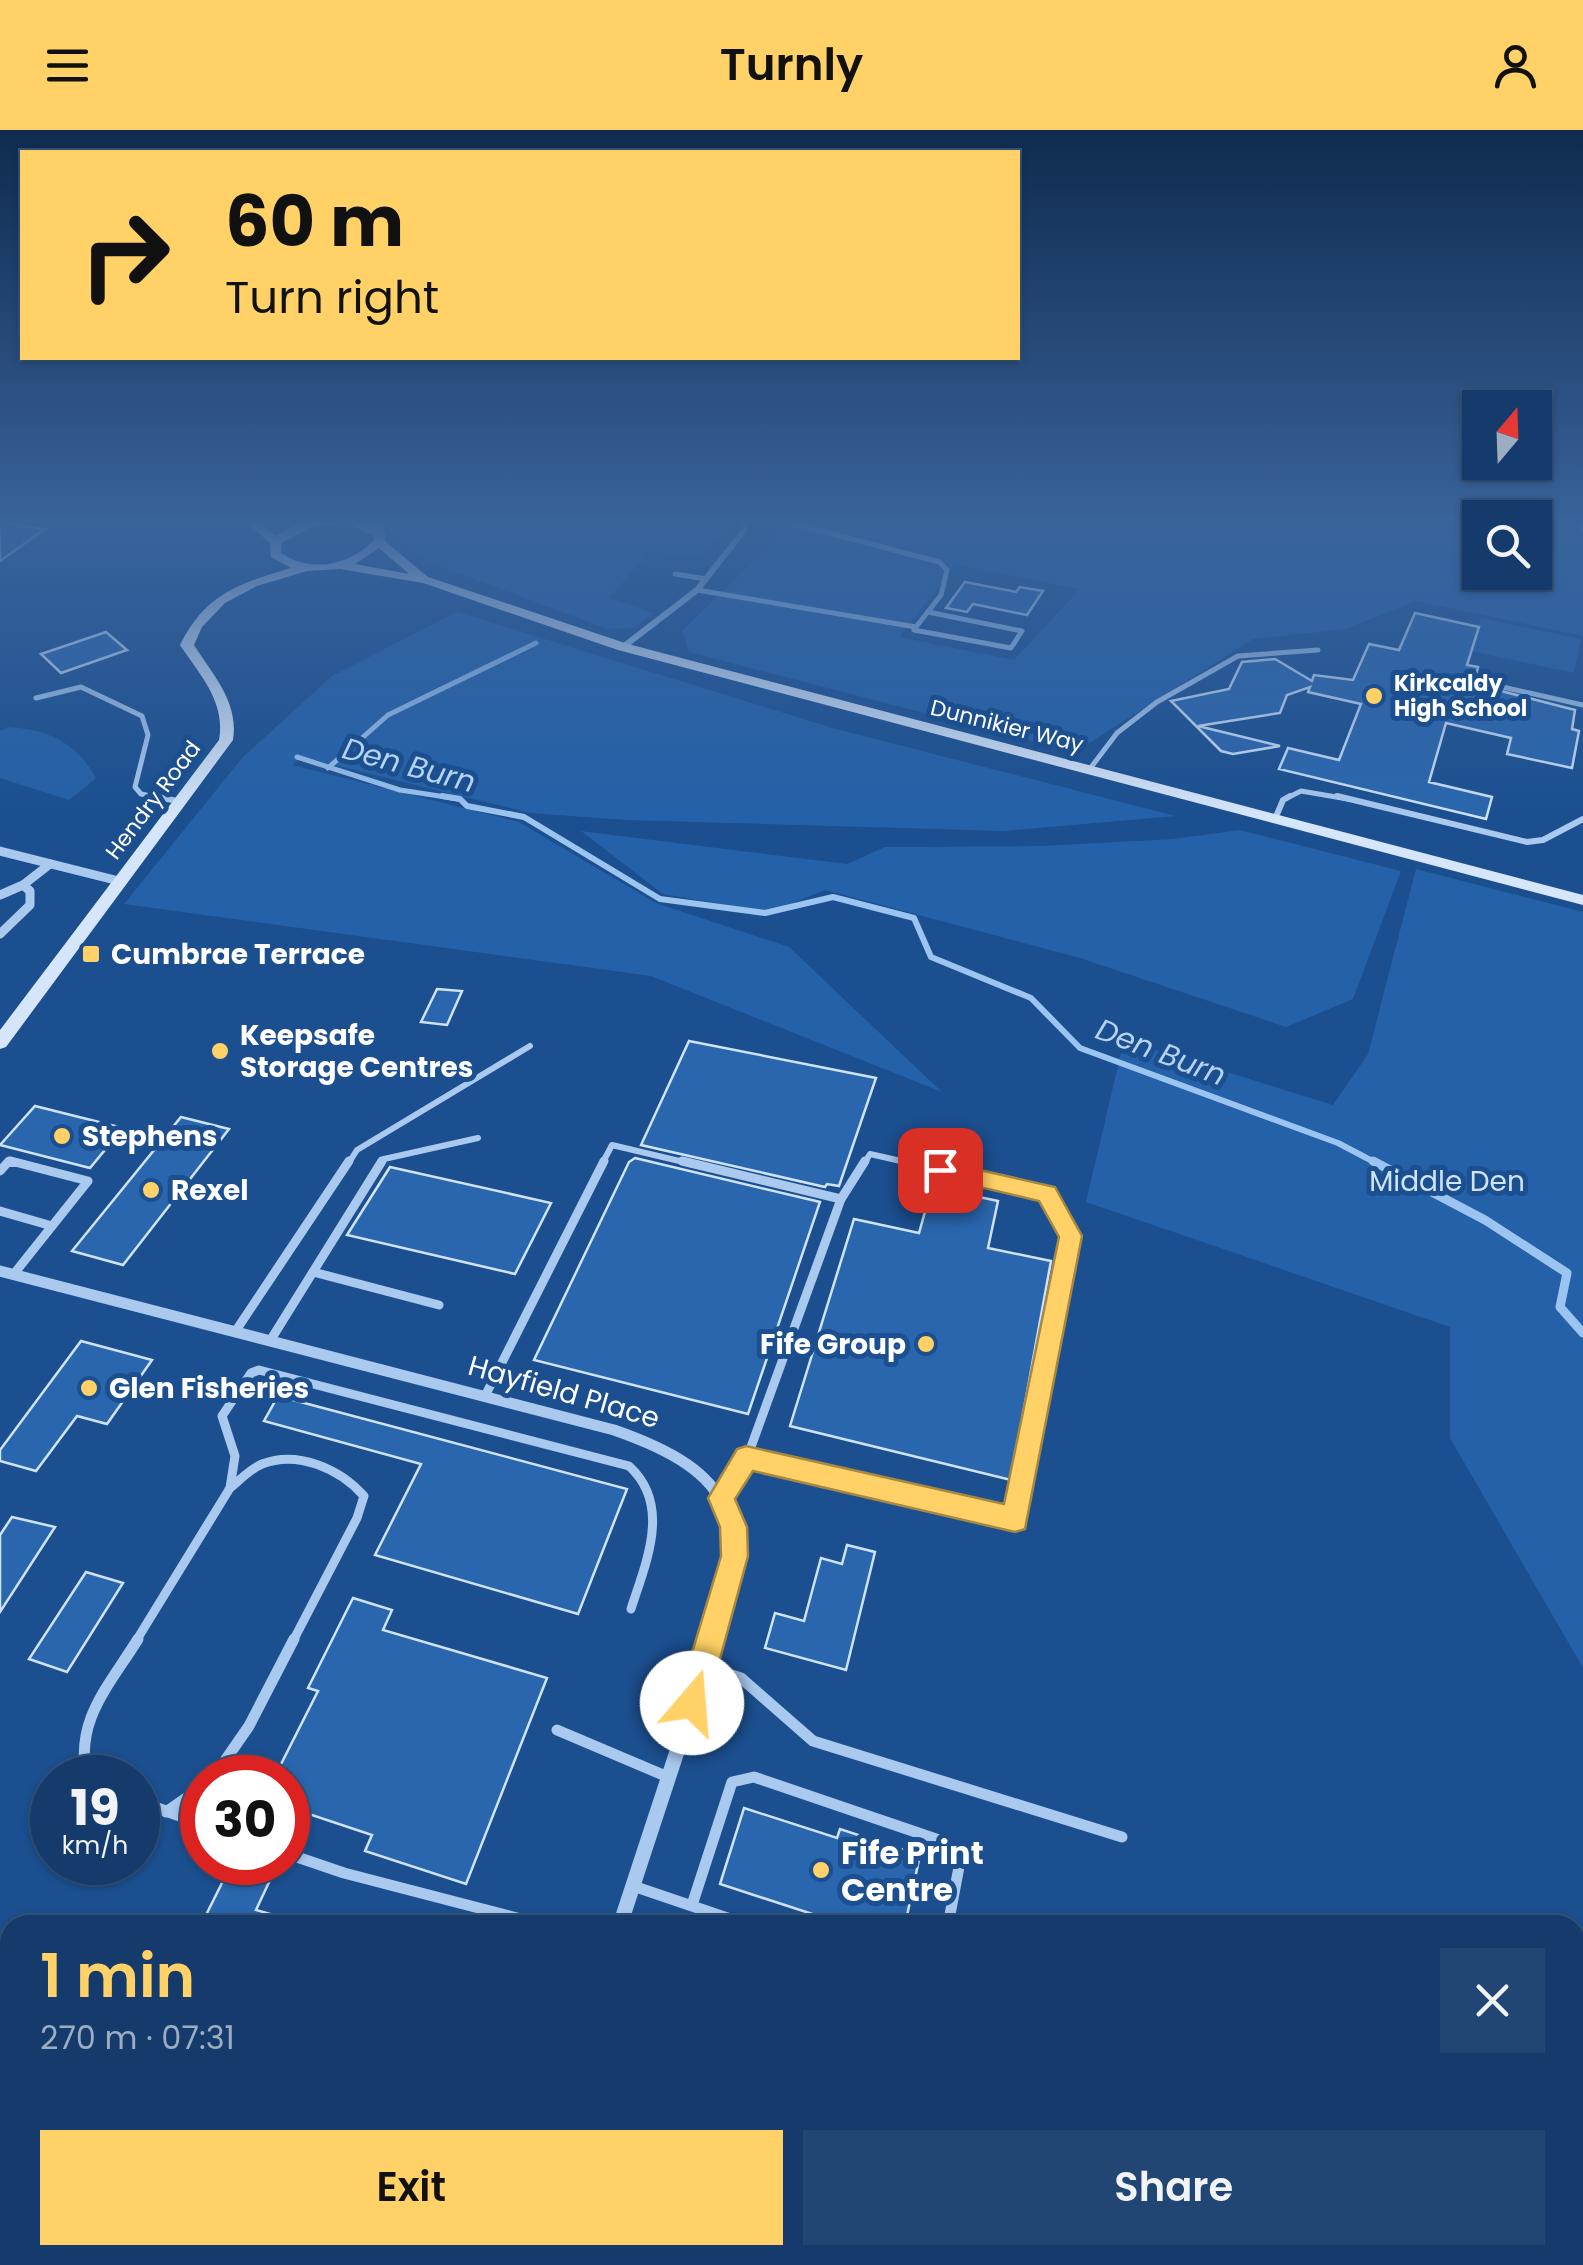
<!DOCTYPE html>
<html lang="en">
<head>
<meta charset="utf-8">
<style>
	:root { --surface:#143b6b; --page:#214673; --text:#f1f3f6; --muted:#9dadc1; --line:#33557e; --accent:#ffd166 }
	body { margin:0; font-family:Poppins,sans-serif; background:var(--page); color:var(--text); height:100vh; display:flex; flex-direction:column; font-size:38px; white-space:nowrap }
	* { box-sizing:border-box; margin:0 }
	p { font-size:32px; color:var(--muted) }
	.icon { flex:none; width:55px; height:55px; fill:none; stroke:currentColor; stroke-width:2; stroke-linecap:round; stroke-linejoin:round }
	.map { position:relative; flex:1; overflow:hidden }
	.details { position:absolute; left:0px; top:1785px; width:1585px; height:350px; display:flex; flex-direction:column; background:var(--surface); border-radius:30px 30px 0 0; box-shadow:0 2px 8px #0004,0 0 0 2px var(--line) }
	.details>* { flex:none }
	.banner { position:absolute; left:20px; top:20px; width:1000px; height:210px; border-radius:0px; box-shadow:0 2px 8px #0004,0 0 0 2px var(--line); background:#ffd166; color:#111; overflow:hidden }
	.needle { width:65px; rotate:19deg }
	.buttons { position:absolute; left:1462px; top:260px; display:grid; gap:20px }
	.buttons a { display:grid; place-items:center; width:90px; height:90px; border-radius:0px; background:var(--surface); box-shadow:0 2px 8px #0004,0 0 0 2px var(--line); font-size:50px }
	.speed { position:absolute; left:30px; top:1625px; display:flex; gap:20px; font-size:50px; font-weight:700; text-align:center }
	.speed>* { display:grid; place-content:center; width:130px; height:130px; border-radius:50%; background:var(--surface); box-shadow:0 2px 8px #0004,0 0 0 2px var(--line); line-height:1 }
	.speed small { font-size:25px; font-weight:400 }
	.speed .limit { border:15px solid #d22; background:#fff; color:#111 }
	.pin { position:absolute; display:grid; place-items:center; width:85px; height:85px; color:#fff; margin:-42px; border-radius:20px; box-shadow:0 5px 15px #0006 }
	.me { position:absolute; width:110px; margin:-55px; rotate:18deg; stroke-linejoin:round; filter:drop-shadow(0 0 8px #0008) }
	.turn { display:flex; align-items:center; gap:35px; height:210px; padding:0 40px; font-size:45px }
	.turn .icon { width:130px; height:130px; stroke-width:2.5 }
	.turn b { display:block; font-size:70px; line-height:85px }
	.round { display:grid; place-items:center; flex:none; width:105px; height:105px; border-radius:0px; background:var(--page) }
	.overview { display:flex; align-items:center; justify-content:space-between; height:170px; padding:0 40px }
	h1 { font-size:60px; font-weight:600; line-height:75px; color:var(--accent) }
	.action { display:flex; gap:20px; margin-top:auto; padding:20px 40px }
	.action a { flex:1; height:115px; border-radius:0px; background:var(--accent); color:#111; font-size:40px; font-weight:600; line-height:115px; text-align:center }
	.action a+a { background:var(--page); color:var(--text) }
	header { display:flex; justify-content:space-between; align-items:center; height:130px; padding:0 40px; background:var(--accent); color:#111; font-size:45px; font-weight:600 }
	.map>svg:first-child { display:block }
</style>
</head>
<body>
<header><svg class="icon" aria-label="menu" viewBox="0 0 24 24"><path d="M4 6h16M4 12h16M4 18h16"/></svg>Turnly<svg class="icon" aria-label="person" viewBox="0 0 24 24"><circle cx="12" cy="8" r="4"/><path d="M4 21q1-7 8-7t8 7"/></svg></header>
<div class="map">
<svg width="1583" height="2135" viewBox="0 0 1583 2135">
	<rect width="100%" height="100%" fill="#1b4f8f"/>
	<g fill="#2461a8" fill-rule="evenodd">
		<path d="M 405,389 L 720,389 L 729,398 L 703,425 L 645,422 L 648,425 L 608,468 L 654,483 L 634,498 L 607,499 L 422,429 L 399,411 L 395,401 Z"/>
		<path d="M 792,389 L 1480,389 L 1480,442 L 1535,442 L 1535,389 L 1562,389 L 1578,399 L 1576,389 L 1583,389 L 1583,506 L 1416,471 L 1346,499 L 1253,509 L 1075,622 L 689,522 L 682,501 L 770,415 ZM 956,435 L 1080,459 L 1014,530 L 899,507 Z"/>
		<path d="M 457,482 L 836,599 L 1176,686 L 1004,701 L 626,690 L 530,683 L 301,627 L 292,635 L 519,692 L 656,773 L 789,817 L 942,962 L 651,846 L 124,774 L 243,627 L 332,546 Z"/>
		<path d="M 1481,488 L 1581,509 L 1574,543 L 1471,521 Z"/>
		<path d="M 8,597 C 48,600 75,611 96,648 L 69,670 L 0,648 L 0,601 Z"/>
		<path d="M 1239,700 L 1401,741 L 1353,869 L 1286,897 L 1080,828 L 825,760 L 770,782 L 663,764 L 581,701 L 847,734 L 885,717 L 1041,716 L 1174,709 Z"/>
		<path d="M 1416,739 L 1583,782 L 1583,1538 L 1450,1308 L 1450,1197 L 1086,1072 L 1124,910 L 1333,975 L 1368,924 Z"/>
		<path d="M 1575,1914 L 1583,1917 L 1583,2135 L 1434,2135 L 1434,2125 L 1575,2125 Z"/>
	</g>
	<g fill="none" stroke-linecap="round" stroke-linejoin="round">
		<g stroke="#9cc4f0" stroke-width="5">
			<path d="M 297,627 L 400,660 L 459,669"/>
			<path d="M 328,638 L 388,585 L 536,513"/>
		</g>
		<path stroke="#9cc4f0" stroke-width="6" d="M 442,666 L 460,669 L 467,676 L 524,687 L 660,769 L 765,783 L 833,767 L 914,788 L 931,827 L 1031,868 L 1080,918 L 1338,1013 L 1378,1034"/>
		<path stroke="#9cc4f0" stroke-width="9" d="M 1373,1031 L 1485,1090 L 1567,1143 L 1560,1177 L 1583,1203"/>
	</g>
	<g fill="#2a66ad" stroke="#cfe3fa" stroke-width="2.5">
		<path d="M 0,393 L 45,399 L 0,431 Z"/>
		<path d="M 965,452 L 1016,462 L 1020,457 L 1043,461 L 1027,485 L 973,474 L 967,482 L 946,478 Z"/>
		<path d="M 1415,483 L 1479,497 L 1467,535 L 1478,537 L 1474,554 L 1575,580 L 1572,599 L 1579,601 L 1572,638 L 1507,624 L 1511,608 L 1446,593 L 1429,652 L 1492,667 L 1486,689 L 1279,639 L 1288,618 L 1339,630 L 1361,574 L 1308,562 L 1310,557 L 1287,565 L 1280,583 L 1198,596 L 1280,616 L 1233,624 L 1221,621 L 1171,571 L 1229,559 L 1242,532 L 1275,529 L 1312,551 L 1314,545 L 1353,550 L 1369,514 L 1399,520 Z"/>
		<path d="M 106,502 L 127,520 L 61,543 L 41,524 Z"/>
		<path d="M 437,859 L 462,861 L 447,895 L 421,892 Z"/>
		<path d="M 689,911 L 876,948 L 839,1056 L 827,1054 L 825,1057 L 641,1015 Z"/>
		<path d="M 35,976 L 123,998 L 90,1038 L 0,1015 Z"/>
		<path d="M 181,987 L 229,999 L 123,1135 L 72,1121 Z"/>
		<path d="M 635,1028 L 820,1072 L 748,1284 L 534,1230 L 629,1032 Z"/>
		<path d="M 390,1037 L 551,1073 L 515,1144 L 347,1105 Z"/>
		<path d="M 932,1057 L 998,1071 L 988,1118 L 1051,1131 L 1011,1350 L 790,1296 L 854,1089 L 919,1103 Z"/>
		<path d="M 81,1211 L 152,1230 L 107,1294 L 77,1286 L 36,1341 L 0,1331 L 0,1320 Z"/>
		<path d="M 278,1266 L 627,1359 L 578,1484 L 375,1425 L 421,1334 L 264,1291 Z"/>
		<path d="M 12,1387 L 55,1397 L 0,1482 L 0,1405 Z"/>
		<path d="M 847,1415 L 875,1422 L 846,1540 L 765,1518 L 775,1483 L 804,1491 L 821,1428 L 842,1434 Z"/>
		<path d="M 86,1442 L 123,1453 L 67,1542 L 29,1529 Z"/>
		<path d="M 353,1468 L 392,1480 L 383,1500 L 547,1548 L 466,1754 L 365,1721 L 372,1705 L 306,1683 L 302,1691 L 288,1687 L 288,1648 L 274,1648 L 318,1561 L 308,1558 Z"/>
		<path d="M 744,1678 L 837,1708 L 840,1699 L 920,1725 L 905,1795 L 846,1795 L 720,1754 Z"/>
		<path d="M 231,1735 L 271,1748 L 256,1780 L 291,1790 L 290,1795 L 201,1795 Z"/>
	</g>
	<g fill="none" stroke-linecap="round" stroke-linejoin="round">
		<g stroke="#a9c9ee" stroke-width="5">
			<path d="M 776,389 L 939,432 L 947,440 L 941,465 L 916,497"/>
			<path d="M 1580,389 L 1583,399"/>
			<path d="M 743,392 L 757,389"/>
			<path d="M 675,444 L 706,449"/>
			<path d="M 697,460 L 916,497 L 914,500 L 1011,518 L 1022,501 L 928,482"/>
			<path d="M 1498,556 L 1583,575"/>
			<path d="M 36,568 L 81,557 L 142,586 L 148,605 L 135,657 L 141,664 L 166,669"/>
			<path d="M 1089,640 L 1117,603 L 1157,572 L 1238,526 L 1318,520"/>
			<path d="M 1285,669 L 1301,661 L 1348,669"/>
		</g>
		<g stroke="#a9c9ee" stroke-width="6">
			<path d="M 153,666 L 182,672"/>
			<path d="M 1337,666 L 1527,712 L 1543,710 L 1583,689"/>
			<path d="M 1275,689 L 1283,670 L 1290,666"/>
			<path d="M 6,1034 L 20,1034"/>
			<path d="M 348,1034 L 357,1020 L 530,916"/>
			<path d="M 381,1034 L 384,1029 L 478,1008"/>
			<path d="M 602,1034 L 612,1015 L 692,1034"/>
			<path d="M 864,1034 L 870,1024 L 914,1034"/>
		</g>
		<g stroke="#a9c9ee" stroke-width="9">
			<path d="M 11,1031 L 88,1051 L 13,1145"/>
			<path d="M 682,1031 L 841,1069"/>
			<path d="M 0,1041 L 9,1031"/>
			<path d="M 0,1081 L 52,1096"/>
			<path d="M 313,1142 L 439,1175"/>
			<path d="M 235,1202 L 349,1031"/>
			<path d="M 270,1211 L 382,1031"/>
			<path d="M 485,1266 L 604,1031"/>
			<path d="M 747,1328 L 1015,1390 L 1070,1106 L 1047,1064 L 903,1031"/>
			<path d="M 747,1328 L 841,1069 L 865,1031"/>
			<path d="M 230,1358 C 240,1350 250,1339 262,1334 C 298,1320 340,1339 364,1366 L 357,1388 L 293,1511"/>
			<path d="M 721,1368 L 747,1328"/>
			<path d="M 136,1511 L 230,1358 L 235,1326 L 222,1286 L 251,1243 L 259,1240 L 629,1336 C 672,1375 646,1432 631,1479"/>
		</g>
		<g stroke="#a9c9ee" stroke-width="11">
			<path d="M 704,1536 L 741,1548 L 813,1611 L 1122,1707"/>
			<path d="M 557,1600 L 668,1647"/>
			<path d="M 87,1648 C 74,1591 109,1556 138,1509"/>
			<path d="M 213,1648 L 249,1596 L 294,1509"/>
			<path d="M 138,1671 L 202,1694"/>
			<path d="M 166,1682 L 202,1657"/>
			<path d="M 288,1724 L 344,1743 L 544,1795"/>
			<path d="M 633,1756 L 748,1795"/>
			<path d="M 692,1775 L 732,1652 L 754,1647 L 939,1710 L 959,1737 L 948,1795"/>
			<path d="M 1575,1939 L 1583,1942"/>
			<path d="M 1451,2125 L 1452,2135"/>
			<path d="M 1506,2125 L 1537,2135"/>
		</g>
		<g stroke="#a9c9ee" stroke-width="6">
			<path d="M 379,404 L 385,389"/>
			<path d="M 623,517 L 697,460 L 746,398 L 742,389"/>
		</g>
		<g stroke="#a9c9ee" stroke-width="9">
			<path d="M 0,721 L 119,751"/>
			<path d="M 0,765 L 23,755 L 50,734"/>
			<path d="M 0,804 L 30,775 L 30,761 L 23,755"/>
		</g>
		<path stroke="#a9c9ee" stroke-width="11" d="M 0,1141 L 614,1300 C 738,1343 751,1392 713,1511"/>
		<g stroke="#a9c9ee" stroke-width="15">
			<path d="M 620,1795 L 714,1509"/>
			<path d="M 510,2135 L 513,2125"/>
		</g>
		<path fill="#d6e6fa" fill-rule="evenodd" d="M 242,389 L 254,389 L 276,406 C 302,385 360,376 385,404 L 385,411 L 428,447 L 628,514 L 1583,765 L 1583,775 L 618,520 L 423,453 L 340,439 L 307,441 L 257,456 L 225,473 L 202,497 L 194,515 C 213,545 239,572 233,610 L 6,917 L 0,919 L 0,900 L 219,610 C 226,572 200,545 180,515 C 205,464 239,453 291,438 L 271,427 L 270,413 ZM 347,393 L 373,405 L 373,411 C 349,436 310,443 281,423 L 282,413 L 311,397 ZM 379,418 L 409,444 L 355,434 Z"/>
	</g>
	<linearGradient id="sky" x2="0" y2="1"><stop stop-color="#0f2b4f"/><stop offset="0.57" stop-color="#39639b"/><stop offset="1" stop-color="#39639b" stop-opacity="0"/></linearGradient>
	<rect width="1583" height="687" fill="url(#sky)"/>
	<path fill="#ffd166" stroke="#a68842" stroke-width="2.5" d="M 940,1031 L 1055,1057 L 1082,1106 L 1025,1399 L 1015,1402 L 753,1341 L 735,1369 L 747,1397 L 748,1426 L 708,1573 L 703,1583 L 692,1588 L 682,1583 L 677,1573 L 721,1426 L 720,1397 L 708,1368 L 737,1319 L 746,1316 L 1004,1374 L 1059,1107 L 1039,1071 L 933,1046 L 929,1040 Z"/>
	<g fill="#ffd166" stroke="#1b4f8f" stroke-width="4">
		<circle cx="1374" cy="566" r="10"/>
		<rect x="81" y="814" width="20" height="20" rx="5"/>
		<circle cx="220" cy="921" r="10"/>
		<circle cx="62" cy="1006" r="10"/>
		<circle cx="151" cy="1060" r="10"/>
		<circle cx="926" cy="1214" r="10"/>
		<circle cx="89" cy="1258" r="10"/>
		<circle cx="821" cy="1740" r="10"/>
	</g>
	<g text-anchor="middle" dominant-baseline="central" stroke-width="10" stroke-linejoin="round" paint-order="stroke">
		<g font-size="22" font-weight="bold" fill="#fff" stroke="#1b4f8f" text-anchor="start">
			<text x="1394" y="553">Kirkcaldy<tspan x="1394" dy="25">High School</tspan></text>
		</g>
		<g font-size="22" fill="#fff" stroke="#1b4f8f">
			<text transform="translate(1007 596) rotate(14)">Dunnikier Way</text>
			<text transform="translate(153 670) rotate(-53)">Hendry Road</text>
		</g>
		<g font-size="28" font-weight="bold" fill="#fff" stroke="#1b4f8f" text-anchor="start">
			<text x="111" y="824">Cumbrae Terrace</text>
			<text x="240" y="905">Keepsafe<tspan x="240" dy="32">Storage Centres</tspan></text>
			<text x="82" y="1006">Stephens</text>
			<text x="171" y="1060">Rexel</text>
			<text x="906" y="1214" text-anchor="end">Fife Group</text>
			<text x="109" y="1258">Glen Fisheries</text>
		</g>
		<g font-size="28" fill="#cfe3fa" stroke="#1b4f8f">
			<text x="1447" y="1051">Middle Den</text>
		</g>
		<g font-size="28" fill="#fff" stroke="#1b4f8f">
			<text transform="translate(564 1262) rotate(16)">Hayfield Place</text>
		</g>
		<g font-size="30" font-style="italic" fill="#b5d3f5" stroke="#1b4f8f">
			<text transform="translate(409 635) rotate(15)">Den Burn</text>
			<text transform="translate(1161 922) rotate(21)">Den Burn</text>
		</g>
		<g font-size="32" font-weight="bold" fill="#fff" stroke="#1b4f8f" text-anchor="start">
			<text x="841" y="1722">Fife Print<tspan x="841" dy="37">Centre</tspan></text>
		</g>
	</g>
</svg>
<div class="buttons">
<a><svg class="needle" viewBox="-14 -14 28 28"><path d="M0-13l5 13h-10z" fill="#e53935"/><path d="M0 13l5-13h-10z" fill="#9dadc1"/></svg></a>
<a><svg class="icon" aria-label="search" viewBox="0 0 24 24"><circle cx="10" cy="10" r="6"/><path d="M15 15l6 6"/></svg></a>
</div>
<div class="speed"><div>19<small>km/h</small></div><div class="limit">30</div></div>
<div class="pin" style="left:940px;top:1040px;background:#d93025"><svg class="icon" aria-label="arrive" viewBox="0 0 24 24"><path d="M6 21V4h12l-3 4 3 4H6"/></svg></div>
<svg class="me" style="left:692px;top:1573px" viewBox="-20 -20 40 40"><circle r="19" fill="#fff"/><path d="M0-13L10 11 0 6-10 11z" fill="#ffd166"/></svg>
<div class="banner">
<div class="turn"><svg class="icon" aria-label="right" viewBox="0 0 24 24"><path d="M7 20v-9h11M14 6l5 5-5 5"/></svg><div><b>60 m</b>Turn right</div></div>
</div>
<section class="details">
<div class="overview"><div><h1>1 min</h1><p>270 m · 07:31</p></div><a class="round"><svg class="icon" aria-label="close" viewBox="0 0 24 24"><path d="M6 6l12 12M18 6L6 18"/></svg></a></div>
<div class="action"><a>Exit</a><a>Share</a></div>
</section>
</div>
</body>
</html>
